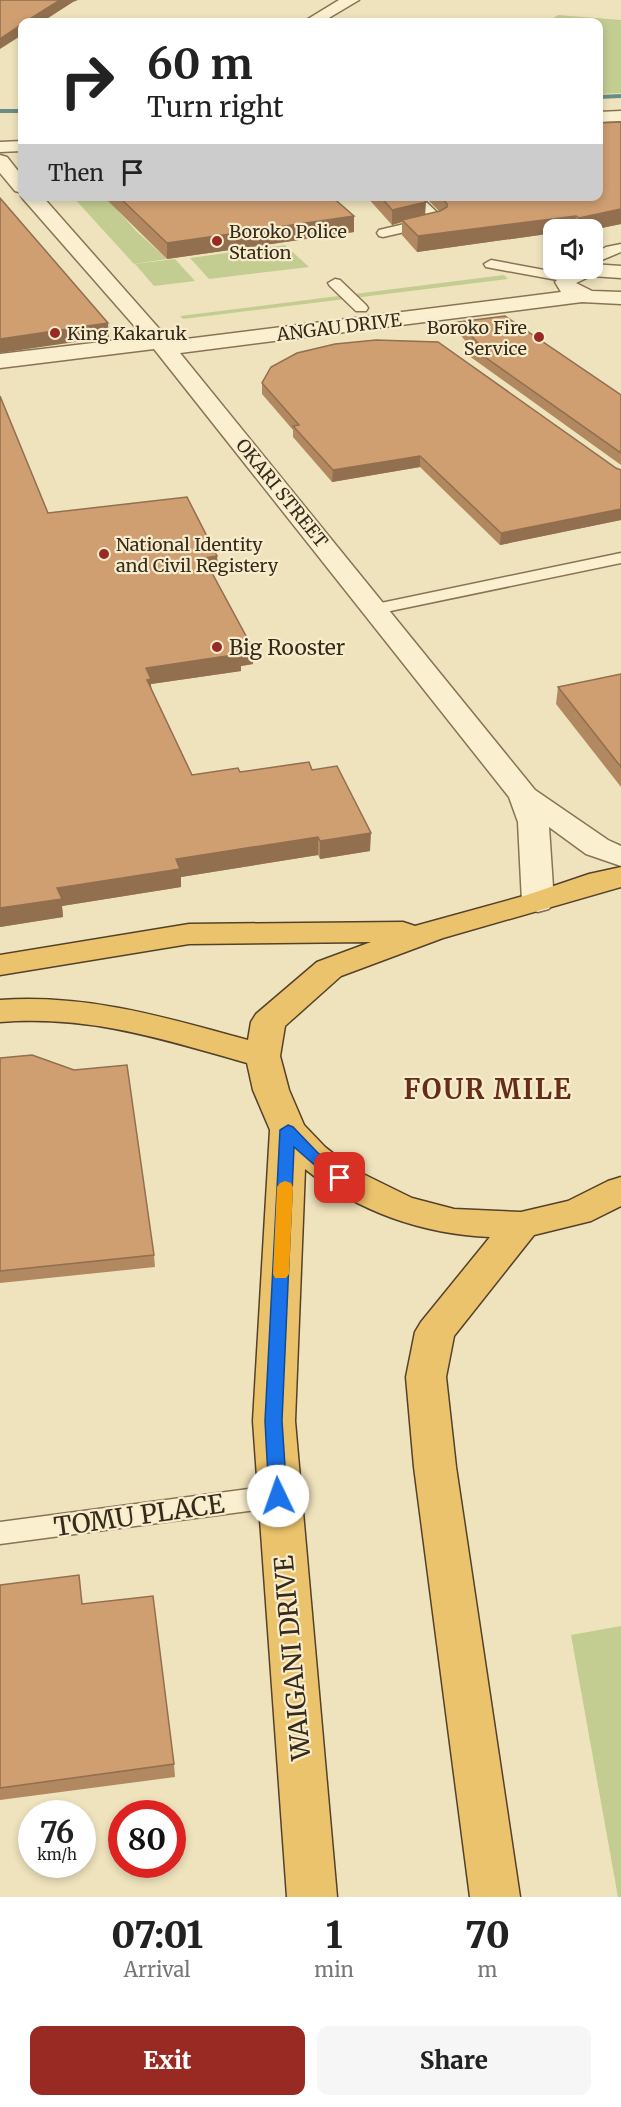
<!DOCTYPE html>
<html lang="en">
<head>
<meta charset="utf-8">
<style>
	:root { --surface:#fff; --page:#f6f6f6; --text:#222; --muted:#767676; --accent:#992a23 }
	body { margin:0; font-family:Merriweather,serif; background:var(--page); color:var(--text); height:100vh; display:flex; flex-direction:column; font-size:22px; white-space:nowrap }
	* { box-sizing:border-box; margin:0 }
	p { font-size:20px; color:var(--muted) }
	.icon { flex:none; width:33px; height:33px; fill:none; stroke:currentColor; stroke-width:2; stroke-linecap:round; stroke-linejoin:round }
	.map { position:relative; height:1897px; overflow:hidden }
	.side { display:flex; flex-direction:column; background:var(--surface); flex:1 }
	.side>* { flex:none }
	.guide { position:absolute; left:18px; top:18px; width:585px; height:183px; border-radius:12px; box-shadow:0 3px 9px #0003; background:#fff; color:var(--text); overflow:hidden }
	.buttons { position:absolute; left:543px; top:219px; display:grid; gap:12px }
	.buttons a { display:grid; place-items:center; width:60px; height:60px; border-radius:12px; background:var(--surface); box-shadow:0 3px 9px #0003; font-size:30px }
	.speed { position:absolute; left:18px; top:1800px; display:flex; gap:12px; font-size:30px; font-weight:700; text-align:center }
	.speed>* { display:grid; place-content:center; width:78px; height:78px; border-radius:50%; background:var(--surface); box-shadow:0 3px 9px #0003; line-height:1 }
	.speed small { font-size:15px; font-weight:400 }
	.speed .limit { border:9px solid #d22; background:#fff; color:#111 }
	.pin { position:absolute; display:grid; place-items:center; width:51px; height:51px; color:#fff; margin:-26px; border-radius:12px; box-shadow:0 3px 9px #0006 }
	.me { position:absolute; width:66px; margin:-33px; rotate:357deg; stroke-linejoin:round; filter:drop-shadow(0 0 4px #0008) }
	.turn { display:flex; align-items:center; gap:21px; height:126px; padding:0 30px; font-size:27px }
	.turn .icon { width:78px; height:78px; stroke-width:2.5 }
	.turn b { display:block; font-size:42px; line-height:51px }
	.then { display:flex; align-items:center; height:57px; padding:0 30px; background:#0003; gap:12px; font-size:22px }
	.eta { display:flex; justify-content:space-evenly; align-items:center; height:102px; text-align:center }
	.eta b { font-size:36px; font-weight:800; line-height:42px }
	.action { display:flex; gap:12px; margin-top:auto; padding:12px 30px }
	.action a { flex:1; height:69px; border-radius:12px; background:var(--accent); color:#fff; font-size:24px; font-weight:800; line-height:69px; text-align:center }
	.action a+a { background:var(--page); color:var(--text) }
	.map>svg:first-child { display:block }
</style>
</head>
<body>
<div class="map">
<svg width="621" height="1897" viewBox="0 0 621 1897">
	<rect width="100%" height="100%" fill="#efe3bd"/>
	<g fill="#c3cd91">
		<path d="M 558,15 L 621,20 L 621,93 L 599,94 L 598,22 L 547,22 Z"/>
		<path d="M 73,197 L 106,197 L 136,231 L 167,259 L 134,264 Z"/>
		<path d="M 285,245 L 309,267 L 209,279 L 190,258 Z"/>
		<path d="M 175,259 L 195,281 L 154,286 L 135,264 Z"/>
		<path d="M 504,275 L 508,279 L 183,319 L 180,316 Z"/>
		<path d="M 621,1626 L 621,1897 L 618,1897 L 571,1635 Z"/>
	</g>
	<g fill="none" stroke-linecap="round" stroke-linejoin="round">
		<g fill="#688e87" fill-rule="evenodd">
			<path d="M 621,94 L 621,98 L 598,99 L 598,95 Z"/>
			<rect x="0" y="109" width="22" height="4"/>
		</g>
		<g stroke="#887355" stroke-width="3">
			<g id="service">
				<path d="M 406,196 L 420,196 L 445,220 L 439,224 L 383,237 L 379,236 L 377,233 L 379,230 L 430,218 Z"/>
				<path d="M 621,244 L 621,252 L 592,264 L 592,255 L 606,247 Z"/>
				<path d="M 491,260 L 566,274 L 574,268 L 590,268 L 568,282 L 486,267 L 484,264 Z"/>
				<path d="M 335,279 L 340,280 L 366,305 L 368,308 L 366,311 L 356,311 L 330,286 L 328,283 Z"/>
				<path d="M 621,553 L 621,563 L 376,614 L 370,613 L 367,609 L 370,605 L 376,604 Z"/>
				<path d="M 278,1485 L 288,1488 L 292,1496 L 288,1504 L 278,1507 L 0,1544 L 0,1522 Z"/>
			</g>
		</g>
		<g stroke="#887355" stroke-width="3">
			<g id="minor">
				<path d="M 339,0 L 359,0 L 322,22 L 303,22 Z"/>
				<path d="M 0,155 L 7,157 L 22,176 L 22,193 L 15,191 L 0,173 Z"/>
				<path d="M 22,194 L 22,196 L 42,196 L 170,341 L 561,292 L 555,282 L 569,269 L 592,268 L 592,264 L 621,266 L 621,278 L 591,276 L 576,283 L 592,291 L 621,292 L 621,304 L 582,302 L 180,353 L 535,790 L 608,840 L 621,846 L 621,866 L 586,854 L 549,827 L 554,902 L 549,909 L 538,912 L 527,909 L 522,902 L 518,822 L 509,797 L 154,349 L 0,368 L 0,354 L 144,337 L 24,200 L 21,196 Z"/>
			</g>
		</g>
		<g stroke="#887355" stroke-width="3">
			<g id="tertiary">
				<path d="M 621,111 L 621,121 L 598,122 L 598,112 Z"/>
				<path d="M 22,141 L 22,151 L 0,152 L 0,142 Z"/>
			</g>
		</g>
		<g stroke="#55412a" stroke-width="3">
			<path id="trunk" d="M 621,867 L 621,887 L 443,938 L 341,976 L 285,1026 L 280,1056 L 289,1090 L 304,1125 L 325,1147 L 353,1169 L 412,1198 L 454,1209 L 521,1212 L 568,1201 L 608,1181 L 621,1177 L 621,1206 L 591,1221 L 534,1235 L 454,1336 L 446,1377 L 456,1467 L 520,1897 L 470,1897 L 414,1467 L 406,1377 L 415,1332 L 421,1322 L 490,1237 C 423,1234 358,1212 305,1169 L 295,1421 L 337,1897 L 287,1897 L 253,1421 L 270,1130 L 253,1090 L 247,1063 C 162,1039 90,1015 0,1022 L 0,1000 C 88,994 164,1017 248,1040 L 251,1022 L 256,1014 L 317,962 L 371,942 L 189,944 L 0,975 L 0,955 L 189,924 L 403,922 L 415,926 L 527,895 L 589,874 Z"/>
		</g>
		<use href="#service" fill="#faf0d0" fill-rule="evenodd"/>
		<use href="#minor" fill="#faf0d0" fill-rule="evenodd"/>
		<use href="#tertiary" fill="#faf0d0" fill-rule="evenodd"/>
		<use href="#trunk" fill="#ecc36d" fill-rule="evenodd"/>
	</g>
	<g fill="#b28861">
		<path d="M 621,122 L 621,224 L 592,230 L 554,230 L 554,233 L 417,252 L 402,235 L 402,222 L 392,225 L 366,196 L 420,196 L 425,215 L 439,211 L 424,196 L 598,196 Z"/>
		<path d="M 103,196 L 331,196 L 354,232 L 167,259 Z"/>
		<path d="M 458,322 L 621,395 L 621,465 L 465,353 L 465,343 L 467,343 L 458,332 Z"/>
		<path d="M 262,383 L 621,470 L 621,520 L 500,545 L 420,467 L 332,482 L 293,437 L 293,430 L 262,394 Z"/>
		<path d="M 48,513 L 217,556 L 218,572 L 212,573 L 253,664 L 241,666 L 241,671 L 151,684 L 151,688 L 192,775 L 312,770 L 370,851 L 320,859 L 318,855 L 181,877 L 181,887 L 62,906 L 63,917 L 0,927 Z"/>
		<path d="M 621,674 L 621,787 L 556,704 L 558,687 Z"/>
		<path d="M 0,1058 L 154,1255 L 155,1267 L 0,1283 Z"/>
		<path d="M 0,1585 L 82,1604 L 174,1764 L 175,1777 L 0,1800 Z"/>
	</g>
	<g fill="#916f4f">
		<path d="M 60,0 L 78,0 L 73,2 L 42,22 L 25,22 Z"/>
		<path d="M 22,24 L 22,35 L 0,49 L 0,39 Z"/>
		<path d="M 426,202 L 425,217 L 402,220 L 402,222 L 392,225 L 392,210 Z"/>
		<path d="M 621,209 L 621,224 L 592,230 L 579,230 L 579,218 Z"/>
		<path d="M 354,216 L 354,232 L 167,259 L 167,243 Z"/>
		<path d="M 576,216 L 575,230 L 554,230 L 554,233 L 417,252 L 418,236 Z"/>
		<path d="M 108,323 L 109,337 L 0,353 L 0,339 Z"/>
		<path d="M 420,456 L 420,467 L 332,482 L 333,470 Z"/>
		<path d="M 621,509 L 621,520 L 500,545 L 501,533 Z"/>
		<path d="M 217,556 L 218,572 L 205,574 L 204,558 Z"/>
		<path d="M 252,647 L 253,664 L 241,666 L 241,671 L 151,684 L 152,696 L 148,697 L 146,668 Z"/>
		<path d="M 371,833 L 370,851 L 320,859 L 320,841 Z"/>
		<path d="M 318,837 L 318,855 L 181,877 L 181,887 L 62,906 L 63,917 L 0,927 L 0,908 L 57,888 L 176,859 Z"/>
	</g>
	<g fill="#cf9e71" stroke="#916f4f" stroke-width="1.5">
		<path d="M 0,0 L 60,0 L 25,22 L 22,22 L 22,24 L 0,39 Z"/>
		<path d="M 621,122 L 621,209 L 579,218 L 576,216 L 418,236 L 402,220 L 440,211 L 447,207 L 447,204 L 440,196 L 598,196 L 598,123 Z"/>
		<path d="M 118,196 L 331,196 L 354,216 L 167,243 Z"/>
		<path d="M 380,196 L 420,196 L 426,202 L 392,210 Z"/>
		<path d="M 0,198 L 108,323 L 0,339 Z"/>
		<path d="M 505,316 L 621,395 L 621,453 L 465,343 L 478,343 L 458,322 Z"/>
		<path d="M 376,340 L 438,342 L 616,468 L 621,470 L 621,509 L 501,533 L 420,456 L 333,470 L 293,426 L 299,425 L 262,383 L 271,367 L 297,353 L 335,344 Z"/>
		<path d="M 0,396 L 48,513 L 187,497 L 217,556 L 204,558 L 252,647 L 238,650 L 240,654 L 146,668 L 151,679 L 147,680 L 192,775 L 238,768 L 240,772 L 309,762 L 312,770 L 337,766 L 371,833 L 320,841 L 318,837 L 176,859 L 180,869 L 57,888 L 62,899 L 0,908 Z"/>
		<path d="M 621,674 L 621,767 L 558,687 Z"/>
		<path d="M 32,1055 L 74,1070 L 127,1065 L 154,1255 L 0,1271 L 0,1058 Z"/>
		<path d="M 79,1575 L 82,1604 L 153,1596 L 174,1764 L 0,1788 L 0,1585 Z"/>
	</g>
	<path fill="#1a73e8" stroke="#114b97" stroke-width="1.5" d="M 288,1125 L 293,1127 L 317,1152 L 348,1178 L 340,1183 L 334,1182 L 294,1147 L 282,1421 L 287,1496 L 284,1501 L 278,1503 L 272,1501 L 269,1496 L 265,1421 L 280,1130 Z"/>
	<path fill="#f59e0b" d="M 285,1181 L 291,1183 L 293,1187 L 289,1274 L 286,1278 L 275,1278 L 273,1274 L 277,1187 L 280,1183 Z"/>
	<g fill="#992a23" stroke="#f7edcd" stroke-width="2">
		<circle cx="217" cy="241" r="6"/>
		<circle cx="55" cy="333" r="6"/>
		<circle cx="539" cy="337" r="6"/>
		<circle cx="104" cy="554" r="6"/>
		<circle cx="217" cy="647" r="6"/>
	</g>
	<g text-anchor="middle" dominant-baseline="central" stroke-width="4.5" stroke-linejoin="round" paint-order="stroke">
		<g font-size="18" fill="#362a1b" stroke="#f7edcd" text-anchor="start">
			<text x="229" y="231">Boroko Police<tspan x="229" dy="21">Station</tspan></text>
			<text x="527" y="327" text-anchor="end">Boroko Fire<tspan x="527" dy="21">Service</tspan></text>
			<text x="67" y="333">King Kakaruk</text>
			<text x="116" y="544">National Identity<tspan x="116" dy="21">and Civil Registery</tspan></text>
		</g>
		<g font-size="18" fill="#362a1b" stroke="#f7edcd">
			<text transform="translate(339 327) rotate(-7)">ANGAU DRIVE</text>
			<text transform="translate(282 493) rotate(51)">OKARI STREET</text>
		</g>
		<g font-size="21" fill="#362a1b" stroke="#f7edcd" text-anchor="start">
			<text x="229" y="647">Big Rooster</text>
		</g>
		<g font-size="26" fill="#362a1b" stroke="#f7edcd">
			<text transform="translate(139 1515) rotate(-8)">TOMU PLACE</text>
			<text transform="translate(292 1658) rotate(-95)">WAIGANI DRIVE</text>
		</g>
		<g font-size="27" font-weight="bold" letter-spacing="1.5" fill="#652d19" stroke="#f7edcd">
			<text x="488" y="1089">FOUR MILE</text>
		</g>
	</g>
</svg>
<div class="buttons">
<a><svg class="icon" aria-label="sound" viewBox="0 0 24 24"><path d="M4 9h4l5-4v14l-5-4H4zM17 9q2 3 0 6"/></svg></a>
</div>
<div class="speed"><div>76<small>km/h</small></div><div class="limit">80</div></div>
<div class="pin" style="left:340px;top:1178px;background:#d93025"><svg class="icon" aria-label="arrive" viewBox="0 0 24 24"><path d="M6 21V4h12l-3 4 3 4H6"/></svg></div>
<svg class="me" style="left:278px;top:1496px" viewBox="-20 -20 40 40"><circle r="19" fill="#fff"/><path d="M0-13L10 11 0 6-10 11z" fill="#1a73e8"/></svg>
<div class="guide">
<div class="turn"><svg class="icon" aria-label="right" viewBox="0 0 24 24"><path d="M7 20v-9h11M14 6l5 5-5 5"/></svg><div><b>60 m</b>Turn right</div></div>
<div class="then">Then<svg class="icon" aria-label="arrive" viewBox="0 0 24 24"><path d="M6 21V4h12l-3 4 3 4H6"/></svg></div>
</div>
</div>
<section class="side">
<div class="eta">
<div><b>07:01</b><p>Arrival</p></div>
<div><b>1</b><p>min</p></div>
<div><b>70</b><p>m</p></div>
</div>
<div class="action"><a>Exit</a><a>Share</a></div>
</section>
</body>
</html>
